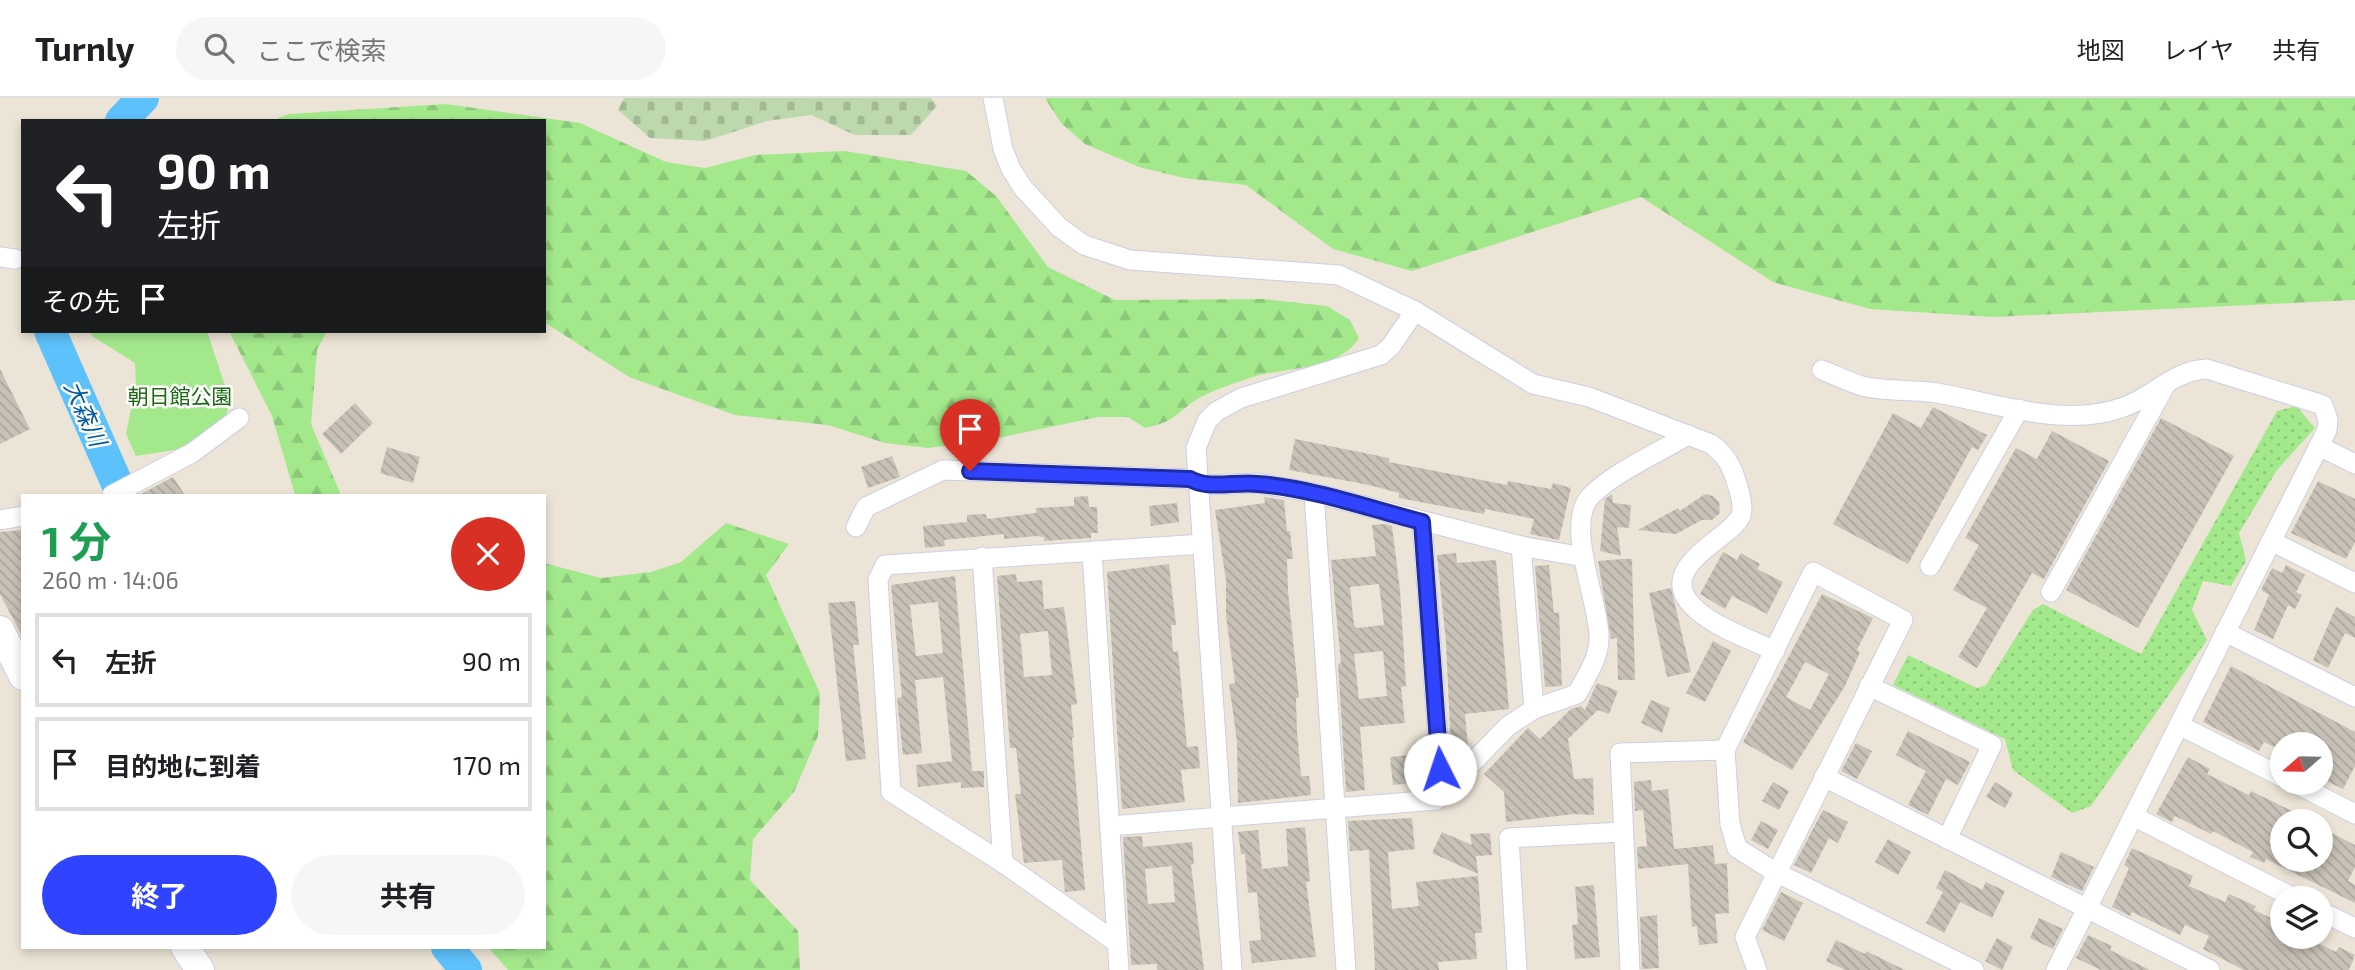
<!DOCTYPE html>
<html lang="ja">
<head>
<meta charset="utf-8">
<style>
	:root { --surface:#fff; --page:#f6f6f6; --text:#202124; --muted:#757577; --line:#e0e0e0; --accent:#3043ff }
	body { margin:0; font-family:"Exo 2","Noto Sans JP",sans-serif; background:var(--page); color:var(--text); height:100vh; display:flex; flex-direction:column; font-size:26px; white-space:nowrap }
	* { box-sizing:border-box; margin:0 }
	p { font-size:23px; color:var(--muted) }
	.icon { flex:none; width:38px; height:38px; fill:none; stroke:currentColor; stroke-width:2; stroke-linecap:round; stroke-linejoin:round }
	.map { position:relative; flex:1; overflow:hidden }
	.drawer { position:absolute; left:21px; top:396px; width:525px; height:455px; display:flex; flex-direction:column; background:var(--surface); border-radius:0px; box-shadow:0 4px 10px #0003 }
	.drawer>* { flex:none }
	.top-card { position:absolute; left:21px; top:21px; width:525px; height:214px; border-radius:0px; box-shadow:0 4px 10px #0003; background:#202124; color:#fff; overflow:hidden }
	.needle { width:46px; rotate:250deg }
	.buttons { position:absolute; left:2270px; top:634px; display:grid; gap:14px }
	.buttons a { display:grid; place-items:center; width:63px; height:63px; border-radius:50%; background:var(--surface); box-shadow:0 4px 10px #0003; font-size:35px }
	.pin { position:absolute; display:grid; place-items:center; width:60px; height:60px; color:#fff; margin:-72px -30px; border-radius:50% 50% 50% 0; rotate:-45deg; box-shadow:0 0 7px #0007 }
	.pin .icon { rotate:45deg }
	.me { position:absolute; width:77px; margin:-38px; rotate:356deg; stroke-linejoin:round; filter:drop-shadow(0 0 5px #0008) }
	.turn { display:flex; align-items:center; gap:24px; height:147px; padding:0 21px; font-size:32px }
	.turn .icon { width:91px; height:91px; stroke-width:2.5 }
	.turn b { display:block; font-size:49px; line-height:60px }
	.then { display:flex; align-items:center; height:66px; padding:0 21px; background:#0003; gap:14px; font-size:26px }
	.round { display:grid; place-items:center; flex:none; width:74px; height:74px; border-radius:37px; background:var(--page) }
	.overview { display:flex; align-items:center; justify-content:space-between; height:119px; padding:0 21px }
	h1 { font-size:42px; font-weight:700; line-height:52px; color:#1e9e55 }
	.button { display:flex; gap:14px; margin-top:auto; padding:14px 21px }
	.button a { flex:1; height:80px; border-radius:42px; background:var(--accent); color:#fff; font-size:28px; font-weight:700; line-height:80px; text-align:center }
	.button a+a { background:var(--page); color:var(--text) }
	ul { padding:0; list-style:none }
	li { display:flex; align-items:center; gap:21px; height:94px; margin:0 14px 10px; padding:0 7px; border:4px solid var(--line); border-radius:0px }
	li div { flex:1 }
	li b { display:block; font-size:26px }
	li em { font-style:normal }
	header { display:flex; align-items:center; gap:42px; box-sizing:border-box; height:98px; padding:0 35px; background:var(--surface); border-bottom:2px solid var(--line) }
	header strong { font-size:33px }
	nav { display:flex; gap:38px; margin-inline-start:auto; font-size:24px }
	.search { width:490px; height:63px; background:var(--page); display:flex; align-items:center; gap:18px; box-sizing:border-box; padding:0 24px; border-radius:38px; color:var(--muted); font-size:26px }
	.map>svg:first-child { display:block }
</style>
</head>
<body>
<header>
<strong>Turnly</strong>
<div class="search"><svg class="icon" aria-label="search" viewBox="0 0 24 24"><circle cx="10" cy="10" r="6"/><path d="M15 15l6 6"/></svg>ここで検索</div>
<nav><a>地図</a><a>レイヤ</a><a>共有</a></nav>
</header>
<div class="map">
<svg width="2355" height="872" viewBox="0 0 2355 872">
	<defs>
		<pattern id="grass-dots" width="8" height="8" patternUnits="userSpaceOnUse" patternTransform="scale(1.75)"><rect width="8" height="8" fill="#a3e98c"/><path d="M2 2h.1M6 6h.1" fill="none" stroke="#8cc879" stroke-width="1.8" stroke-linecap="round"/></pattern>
		<pattern id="forest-firs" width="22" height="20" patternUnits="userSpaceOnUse" patternTransform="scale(1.75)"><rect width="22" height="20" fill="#a3e98c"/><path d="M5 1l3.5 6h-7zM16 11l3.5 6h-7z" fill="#8cc879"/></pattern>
		<pattern id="cemetery-stones" width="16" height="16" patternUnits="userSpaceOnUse" patternTransform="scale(1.75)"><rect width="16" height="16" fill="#bdd8ac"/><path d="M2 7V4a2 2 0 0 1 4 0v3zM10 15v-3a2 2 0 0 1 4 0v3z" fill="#a2b994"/></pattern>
		<pattern id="building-back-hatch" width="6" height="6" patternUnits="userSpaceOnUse" patternTransform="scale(1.75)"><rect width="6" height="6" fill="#c7c1b7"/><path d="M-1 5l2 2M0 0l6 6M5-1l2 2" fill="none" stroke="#aba69d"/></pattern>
	</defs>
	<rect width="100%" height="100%" fill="#ece5d7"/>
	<path fill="url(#grass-dots)" d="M 2296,308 L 2315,330 L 2277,372 L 2239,435 L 2246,463 L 2231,488 L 2203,483 L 2192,512 L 2207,542 L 2091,708 L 2072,715 L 2013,672 L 2005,641 L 1893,587 L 1908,557 L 1977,590 L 1986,587 L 2033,512 L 2043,506 L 2141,556 L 2277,313 Z"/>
	<g fill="url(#forest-firs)">
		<path d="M 1045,0 L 2355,0 L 2355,202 L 1994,219 L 1870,211 L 1773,184 L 1641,99 L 1412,173 L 1333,151 L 1246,87 L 1184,80 L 1139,69 L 1085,46 L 1061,25 Z"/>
		<path d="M 446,6 L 580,25 L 666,64 L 705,70 L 755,57 L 845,53 L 966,73 L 996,98 L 1048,169 L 1115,202 L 1263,201 L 1327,208 L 1350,222 L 1359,240 C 1339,272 1289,269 1256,278 C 1238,284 1218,290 1201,299 C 1175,314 1179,323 1145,330 L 1128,319 L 1098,319 L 988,342 L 928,350 L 885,345 L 828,327 L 735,317 L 629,279 L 544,224 L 544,23 L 271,23 L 289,16 Z"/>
		<path d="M 229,233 L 327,233 L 317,252 L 311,326 L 341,397 L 295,397 L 272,318 Z"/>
		<path d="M 726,425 L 789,446 L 766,477 L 820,595 L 818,638 L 794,694 L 753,741 L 750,782 L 798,833 L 800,872 L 508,872 L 488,849 L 544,849 L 544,465 L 601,480 L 651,474 L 681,464 Z"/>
	</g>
	<path fill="url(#cemetery-stones)" d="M 624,0 L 931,0 L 937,8 L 911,37 L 855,37 L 811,17 L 767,23 L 705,43 L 650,40 L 618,12 Z"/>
	<path fill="#a3e98c" d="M 90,233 L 207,233 L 229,300 L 226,322 L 187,350 L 136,358 L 126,336 L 136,287 L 135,265 L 92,238 Z"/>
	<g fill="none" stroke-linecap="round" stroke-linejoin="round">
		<g stroke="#5dc1fb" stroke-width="32">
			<path d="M 121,23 L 143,0"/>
			<path d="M 50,233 L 122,397"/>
			<path d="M 447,849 L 466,872"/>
		</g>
	</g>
	<g fill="url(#building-back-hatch)" fill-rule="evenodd">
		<path d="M 0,271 L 30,331 L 0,346 Z"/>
		<path d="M 355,305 L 373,325 L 341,356 L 322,336 Z"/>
		<path d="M 1933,309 L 1987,337 L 1978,352 L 1972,349 L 1908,466 L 1833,426 L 1893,315 L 1921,330 Z"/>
		<path d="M 2161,320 L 2234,358 L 2138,530 L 2066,492 Z"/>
		<path d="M 2052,333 L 2109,363 L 2044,481 L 2032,475 L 1977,570 L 1958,559 L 1987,510 L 1953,492 L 1979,447 L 1965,440 L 2016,350 L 2037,361 Z"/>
		<path d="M 1295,341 L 1389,360 L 1389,364 L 1507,387 L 1508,383 L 1551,391 L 1553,385 L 1571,390 L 1559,442 L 1530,436 L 1534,421 L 1485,411 L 1484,416 L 1399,400 L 1399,395 L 1369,387 L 1289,372 Z"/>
		<path d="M 387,349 L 420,359 L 413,385 L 380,375 Z"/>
		<path d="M 892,358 L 900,379 L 868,390 L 861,369 Z"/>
		<path d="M 173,379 L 185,397 L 138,397 L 141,396 Z"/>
		<path d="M 2318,383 L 2355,401 L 2355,444 L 2346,461 L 2291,435 Z"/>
		<path d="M 1612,396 L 1613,405 L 1631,407 L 1629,430 L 1617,429 L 1621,458 L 1600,453 L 1605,401 Z"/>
		<path d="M 1705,396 L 1713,398 L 1719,404 L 1720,415 L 1712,422 L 1702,422 L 1676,436 L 1638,432 L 1678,410 L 1680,413 Z"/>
		<path d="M 1088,398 L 1089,409 L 1097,409 L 1098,435 L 1091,435 L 1091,440 L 1044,443 L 1044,439 L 1037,438 L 1004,441 L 1004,436 L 944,442 L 945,448 L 925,450 L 923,428 L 967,424 L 967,417 L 986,416 L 987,421 L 1036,415 L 1036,410 L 1074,408 L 1074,399 Z"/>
		<path d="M 1264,399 L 1284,402 L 1287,433 L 1290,433 L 1293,461 L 1287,461 L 1288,493 L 1299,600 L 1296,600 L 1297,633 L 1301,678 L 1309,678 L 1311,697 L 1238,705 L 1237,643 L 1229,586 L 1235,585 L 1226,518 L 1226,482 L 1215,412 L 1265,405 Z"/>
		<path d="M 1177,405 L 1179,424 L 1151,428 L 1149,408 Z"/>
		<path d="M 1385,426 L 1392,428 L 1400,492 L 1406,588 L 1401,589 L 1405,625 L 1360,629 L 1365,692 L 1346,694 L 1338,566 L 1341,565 L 1331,462 L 1376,458 L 1372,427 ZM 1379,486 L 1384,527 L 1357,530 L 1354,527 L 1350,489 ZM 1383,553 L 1387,598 L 1359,601 L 1354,556 Z"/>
		<path d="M 23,432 L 23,540 L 0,496 L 0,434 Z"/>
		<path d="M 1723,454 L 1737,462 L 1741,455 L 1760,466 L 1757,471 L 1783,484 L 1767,516 L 1732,498 L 1725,511 L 1700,496 Z"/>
		<path d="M 1456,455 L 1457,465 L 1496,462 L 1509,611 L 1465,616 L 1468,650 L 1451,652 L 1446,544 L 1437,457 Z"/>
		<path d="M 1622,461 L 1632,461 L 1635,582 L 1618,582 L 1617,540 L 1611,541 L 1598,463 Z"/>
		<path d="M 1169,466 L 1176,527 L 1171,527 L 1173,554 L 1178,553 L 1187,649 L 1198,648 L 1200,670 L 1181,672 L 1185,704 L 1122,711 L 1107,474 Z"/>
		<path d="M 1549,467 L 1554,515 L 1559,514 L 1562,588 L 1545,589 L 1535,468 Z"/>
		<path d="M 2286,467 L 2305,477 L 2296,494 L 2302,497 L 2295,511 L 2288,507 L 2273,541 L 2254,532 L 2269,497 L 2261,492 L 2272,470 L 2282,475 Z"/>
		<path d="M 1016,476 L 1017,484 L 1042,482 L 1044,511 L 1064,509 L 1077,606 L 1071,607 L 1074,640 L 1072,640 L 1085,792 L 1065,794 L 1062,762 L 1024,765 L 1015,696 L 1021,696 L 1016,650 L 1010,650 L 997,478 ZM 1048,533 L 1052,577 L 1024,579 L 1020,536 Z"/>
		<path d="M 955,478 L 972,673 L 984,673 L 984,689 L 961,690 L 961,684 L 918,689 L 916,667 L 952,663 L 943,579 L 915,582 L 922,655 L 903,657 L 897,600 L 902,599 L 891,487 ZM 938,504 L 943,555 L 916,558 L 910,507 Z"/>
		<path d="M 1671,490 L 1691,574 L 1667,579 L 1649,495 Z"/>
		<path d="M 1822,496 L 1873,520 L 1857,552 L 1860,554 L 1845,588 L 1792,672 L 1743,644 ZM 1805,564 L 1829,576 L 1810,612 L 1786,599 Z"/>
		<path d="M 855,503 L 859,547 L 853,547 L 866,661 L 846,663 L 828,505 Z"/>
		<path d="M 2336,509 L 2355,519 L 2355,540 L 2345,535 L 2328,570 L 2313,562 Z"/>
		<path d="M 1713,543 L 1731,553 L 1705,604 L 1686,595 Z"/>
		<path d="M 2231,568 L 2355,634 L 2355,668 L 2343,691 L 2320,680 L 2320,646 L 2282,646 L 2282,653 L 2264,644 L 2259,653 L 2203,624 Z"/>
		<path d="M 1597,585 L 1618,593 L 1609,616 L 1598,612 L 1568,641 L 1574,681 L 1593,680 L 1594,717 L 1574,716 L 1506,724 L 1504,694 L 1484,676 L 1528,630 L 1540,641 L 1571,611 L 1581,608 L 1585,612 Z"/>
		<path d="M 1651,602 L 1670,610 L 1662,635 L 1641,625 Z"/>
		<path d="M 1908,633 L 1970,664 L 1958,687 L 1946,681 L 1928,717 L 1908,707 L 1926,673 L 1896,657 Z"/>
		<path d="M 1856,645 L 1872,653 L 1857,681 L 1841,673 Z"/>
		<path d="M 1410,657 L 1412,685 L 1393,687 L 1390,659 Z"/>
		<path d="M 2188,659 L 2210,671 L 2207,676 L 2249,697 L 2251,693 L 2313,723 L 2282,723 L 2282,761 L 2320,761 L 2320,729 L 2355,747 L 2355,769 L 2348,783 L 2355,787 L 2355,805 L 2266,761 L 2264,765 L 2250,759 L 2253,754 L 2213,733 L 2211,736 L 2175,718 L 2172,724 L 2156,716 Z"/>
		<path d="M 1651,682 L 1652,693 L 1668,691 L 1674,751 L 1713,747 L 1715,766 L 1727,765 L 1729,815 L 1715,816 L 1718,845 L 1699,847 L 1697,828 L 1692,829 L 1688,766 L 1638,771 L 1637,749 L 1647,748 L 1643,712 L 1635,713 L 1634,684 Z"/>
		<path d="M 1773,684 L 1789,693 L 1779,712 L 1762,703 Z"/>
		<path d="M 1995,684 L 2013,695 L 2005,710 L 1986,699 Z"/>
		<path d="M 1823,712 L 1848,724 L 1838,745 L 1829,740 L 1811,775 L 1794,767 Z"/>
		<path d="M 1412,720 L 1415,751 L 1388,754 L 1392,811 L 1419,808 L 1416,784 L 1478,778 L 1482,835 L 1475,835 L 1477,861 L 1438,864 L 1439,872 L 1375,872 L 1369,752 L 1350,753 L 1348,723 Z"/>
		<path d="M 1761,723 L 1778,732 L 1768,751 L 1751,742 Z"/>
		<path d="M 1305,729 L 1310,783 L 1306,784 L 1316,859 L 1252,865 L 1249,843 L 1261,842 L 1257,794 L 1248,795 L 1245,756 L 1241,756 L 1238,734 L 1258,732 L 1262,771 L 1288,768 L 1286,731 Z"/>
		<path d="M 1442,734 L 1472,747 L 1470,736 L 1490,735 L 1492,757 L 1476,758 L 1478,776 L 1432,755 Z"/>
		<path d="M 1142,738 L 1143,749 L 1192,744 L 1194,766 L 1191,767 L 1204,872 L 1157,872 L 1157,866 L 1131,867 L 1123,739 ZM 1172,768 L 1175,804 L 1148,806 L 1145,771 Z"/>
		<path d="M 1888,741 L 1911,754 L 1898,777 L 1875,764 Z"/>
		<path d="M 2132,750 L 2193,778 L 2189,788 L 2225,804 L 2229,796 L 2256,808 L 2254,812 L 2282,825 L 2282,838 L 2304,838 L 2336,854 L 2339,849 L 2355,857 L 2349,872 L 2244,872 L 2203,851 L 2209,838 L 2185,827 L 2180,837 L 2132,814 L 2130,818 L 2112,809 L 2129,770 L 2124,767 Z"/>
		<path d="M 2061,754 L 2094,769 L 2082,793 L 2051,779 Z"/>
		<path d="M 1945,772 L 1982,792 L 1986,784 L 2005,793 L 1992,820 L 1960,804 L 1944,835 L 1926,825 L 1943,794 L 1936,790 Z"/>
		<path d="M 1594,787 L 1600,859 L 1575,861 L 1572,827 L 1578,826 L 1575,789 Z"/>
		<path d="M 1781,794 L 1803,805 L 1784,843 L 1762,832 Z"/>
		<path d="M 1657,817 L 1659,870 L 1642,871 L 1640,819 Z"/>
		<path d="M 2039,820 L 2063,831 L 2053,851 L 2030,840 Z"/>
		<path d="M 2088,837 L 2112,848 L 2110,852 L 2150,872 L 2101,872 L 2076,860 Z"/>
		<path d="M 1997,840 L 2013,849 L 2002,872 L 1985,863 Z"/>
		<path d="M 1836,842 L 1865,856 L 1866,853 L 1905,872 L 1845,872 L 1826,863 Z"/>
	</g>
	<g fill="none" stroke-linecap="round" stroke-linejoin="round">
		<g stroke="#cccee3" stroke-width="21">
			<g id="minor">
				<path d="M 993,0 L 1003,51 L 1011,71 L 1023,90 L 1059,129 L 1084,147 L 1130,162 L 1339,177 L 1415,213 L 1533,286 L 1589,299 L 1711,346 C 1726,357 1732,368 1737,386 C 1740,395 1744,408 1741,417 C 1733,441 1647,470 1698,513 C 1719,531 1750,541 1775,553"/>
				<path d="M 0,159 L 15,161"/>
				<path d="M 1822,272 C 1835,277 1849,284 1862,288 C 1886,294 1912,291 1937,295 C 1995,305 2063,330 2121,310 C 2153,300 2173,272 2207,271 L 2323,307 L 2328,322 L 2327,332 L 2056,872"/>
				<path d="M 2319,348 L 2355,366"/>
				<path d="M 1314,395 L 1346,872"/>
				<path d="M 112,397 L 192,355 L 239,320"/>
				<path d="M 0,422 L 23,418"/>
				<path d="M 1422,424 L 1440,671 L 1436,702"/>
				<path d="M 856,429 L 866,409 L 943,372 L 1190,381 L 1201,387 L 1258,385 L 1314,395 L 1521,448 L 1584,459"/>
				<path d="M 2271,443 L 2355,485"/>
				<path d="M 1521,448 L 1534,611"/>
				<path d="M 1092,454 L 1119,872"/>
				<path d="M 982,459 L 1003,765"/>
				<path d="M 1930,468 L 2019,311"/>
				<path d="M 2051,494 L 2165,288"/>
				<path d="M 2225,534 L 2355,599"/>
				<path d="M 1869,588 L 1992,647 L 1947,741"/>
				<path d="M 2179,627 L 2282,679"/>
				<path d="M 1824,679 L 2210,872"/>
				<path d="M 2293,684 L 2355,716"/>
				<path d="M 2133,718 L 2294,800"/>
				<path d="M 1110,728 L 1436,702 L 1508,628 L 1534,611 L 1577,596 C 1587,577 1600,559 1599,537 C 1598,503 1566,429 1589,400 C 1610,376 1660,354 1688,337"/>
				<path d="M 2320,813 L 2355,830"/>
				<path d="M 1116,844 L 1003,765 L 891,694 L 878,482 L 885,467 L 1203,446"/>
				<path d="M 1232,872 L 1196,350 L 1207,323 L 1217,313 L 1241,300 L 1381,257 L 1391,248 L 1415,213"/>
				<path d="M 1517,872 L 1509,740 L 1622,734"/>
				<path d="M 1630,872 L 1620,655 L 1725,652"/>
				<path d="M 1757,872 L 1745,839 L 1903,522 L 1813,474 L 1725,652 L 1730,726 L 1737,750 L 1775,774 L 1974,872"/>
			</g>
		</g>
		<g stroke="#cccee3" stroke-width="30">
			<g id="secondary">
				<path d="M 0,532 L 23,578"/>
				<path d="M 185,849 L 200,872"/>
			</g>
		</g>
		<use href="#minor" stroke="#fff" stroke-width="19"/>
		<use href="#secondary" stroke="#fff" stroke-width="28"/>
	</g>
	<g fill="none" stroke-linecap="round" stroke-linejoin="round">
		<g stroke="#1f2ca6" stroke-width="18">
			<path id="route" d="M 970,373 L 1190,381 C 1209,392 1236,383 1259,386 C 1314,391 1368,410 1422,424 L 1440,671"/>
		</g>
		<use href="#route" stroke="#3043ff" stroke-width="12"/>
	</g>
	<g text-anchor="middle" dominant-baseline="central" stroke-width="5" stroke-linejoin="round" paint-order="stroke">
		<g font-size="21" fill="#1b6a12" stroke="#fff">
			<text x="180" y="297">朝日館公園</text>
		</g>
		<g font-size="23" font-style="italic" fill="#005ba2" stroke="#fff">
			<text transform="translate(86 315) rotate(66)">大森川</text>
		</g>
	</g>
</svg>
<div class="buttons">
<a><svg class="needle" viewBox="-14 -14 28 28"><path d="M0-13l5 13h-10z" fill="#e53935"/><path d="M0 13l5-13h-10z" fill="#757577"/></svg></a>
<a><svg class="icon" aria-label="search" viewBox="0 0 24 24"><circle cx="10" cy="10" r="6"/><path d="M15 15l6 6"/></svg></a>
<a><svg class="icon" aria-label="layers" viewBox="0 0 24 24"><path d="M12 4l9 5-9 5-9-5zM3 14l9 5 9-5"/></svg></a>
</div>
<div class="pin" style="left:970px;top:373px;background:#d93025"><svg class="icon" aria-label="arrive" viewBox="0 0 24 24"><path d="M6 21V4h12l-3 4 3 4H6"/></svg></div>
<svg class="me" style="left:1440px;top:671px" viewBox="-20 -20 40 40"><circle r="19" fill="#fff"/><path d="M0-13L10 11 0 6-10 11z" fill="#3043ff"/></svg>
<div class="top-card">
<div class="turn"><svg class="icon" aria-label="left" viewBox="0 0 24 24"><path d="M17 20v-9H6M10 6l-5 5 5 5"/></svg><div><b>90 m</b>左折</div></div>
<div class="then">その先<svg class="icon" aria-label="arrive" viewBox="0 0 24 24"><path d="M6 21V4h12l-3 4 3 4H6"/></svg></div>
</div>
<section class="drawer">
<div class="overview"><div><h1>1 分</h1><p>260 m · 14:06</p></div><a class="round" style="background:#d93025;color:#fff"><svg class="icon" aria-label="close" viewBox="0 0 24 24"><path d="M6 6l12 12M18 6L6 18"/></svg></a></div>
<ul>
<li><svg class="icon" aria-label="left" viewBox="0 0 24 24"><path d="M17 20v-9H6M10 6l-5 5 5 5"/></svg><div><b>左折</b></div><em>90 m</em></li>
<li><svg class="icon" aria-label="arrive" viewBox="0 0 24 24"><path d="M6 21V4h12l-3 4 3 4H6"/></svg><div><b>目的地に到着</b></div><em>170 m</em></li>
</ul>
<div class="button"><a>終了</a><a>共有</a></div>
</section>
</div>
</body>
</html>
